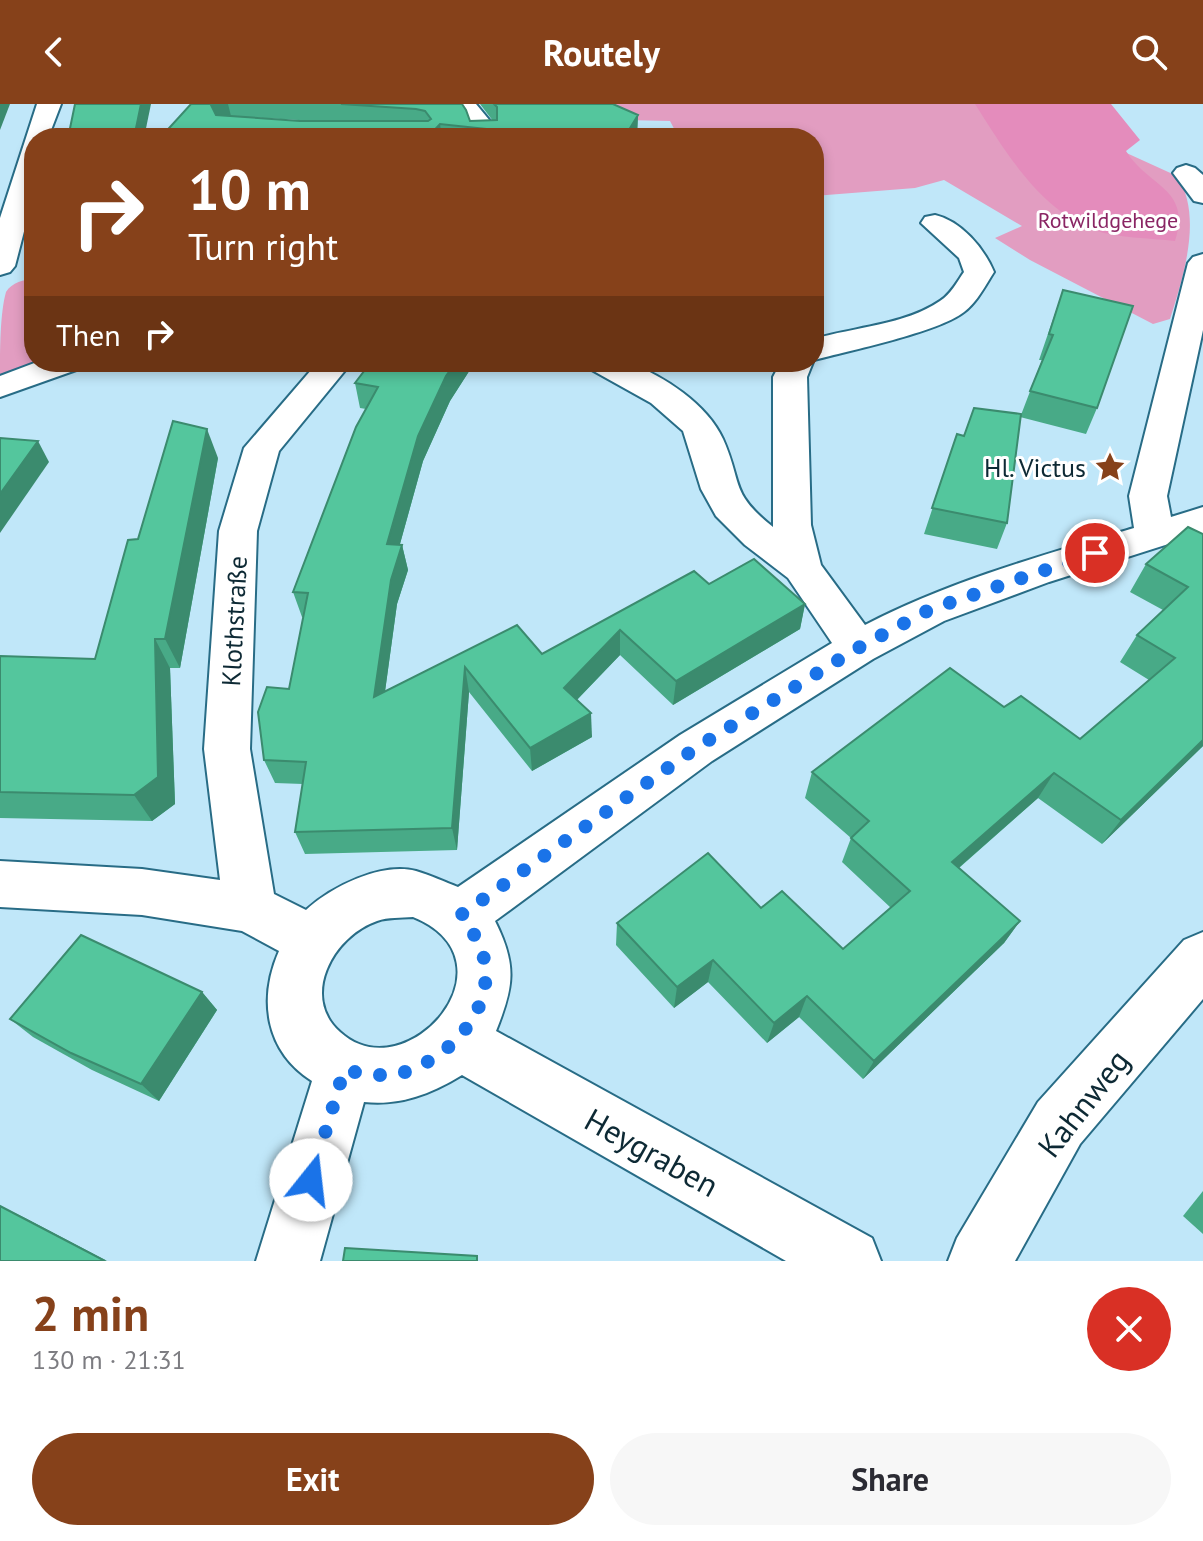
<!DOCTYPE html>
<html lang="en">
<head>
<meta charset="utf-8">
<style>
	:root { --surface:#fff; --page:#f7f7f7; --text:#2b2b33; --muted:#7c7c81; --accent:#86411a }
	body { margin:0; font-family:"PT Sans",sans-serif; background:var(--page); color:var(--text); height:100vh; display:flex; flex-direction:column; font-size:30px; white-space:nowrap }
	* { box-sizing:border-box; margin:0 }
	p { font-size:26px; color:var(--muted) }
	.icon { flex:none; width:44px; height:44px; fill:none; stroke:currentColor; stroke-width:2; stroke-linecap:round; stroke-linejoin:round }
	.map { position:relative; height:1157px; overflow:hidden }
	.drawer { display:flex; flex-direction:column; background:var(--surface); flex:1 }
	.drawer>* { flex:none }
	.hud { position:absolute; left:24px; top:24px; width:800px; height:244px; border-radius:32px; box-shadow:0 4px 12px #0003; background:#86411a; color:#fff; overflow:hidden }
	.pin { position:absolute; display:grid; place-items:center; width:68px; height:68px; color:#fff; margin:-34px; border:4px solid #fff; border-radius:50%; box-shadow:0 2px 8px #0007 }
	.me { position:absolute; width:88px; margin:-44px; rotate:16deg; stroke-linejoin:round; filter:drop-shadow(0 0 6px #0008) }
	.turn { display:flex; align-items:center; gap:28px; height:168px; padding:0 32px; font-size:36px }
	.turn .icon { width:104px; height:104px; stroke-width:2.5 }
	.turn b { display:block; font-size:56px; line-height:68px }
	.then { display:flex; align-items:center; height:76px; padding:0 32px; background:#0003; gap:16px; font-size:30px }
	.round { display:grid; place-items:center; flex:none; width:84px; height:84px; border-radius:42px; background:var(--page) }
	.overview { display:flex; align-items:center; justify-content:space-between; height:136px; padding:0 32px }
	h1 { font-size:48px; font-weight:800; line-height:60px; color:var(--accent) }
	.cta { display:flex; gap:16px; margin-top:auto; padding:16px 32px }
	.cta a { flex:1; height:92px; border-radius:48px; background:var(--accent); color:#fff; font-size:32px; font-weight:800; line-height:92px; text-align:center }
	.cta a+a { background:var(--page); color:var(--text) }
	header { display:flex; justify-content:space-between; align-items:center; height:104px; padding:0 32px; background:var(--accent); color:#fff; font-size:36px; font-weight:800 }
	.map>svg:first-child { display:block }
</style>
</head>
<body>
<header><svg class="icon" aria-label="back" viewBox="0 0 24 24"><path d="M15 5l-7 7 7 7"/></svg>Routely<svg class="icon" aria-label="search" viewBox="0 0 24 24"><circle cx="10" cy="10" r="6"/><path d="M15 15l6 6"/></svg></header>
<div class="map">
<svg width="1203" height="1157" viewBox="0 0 1203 1157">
	<rect width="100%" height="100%" fill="#c0e7f9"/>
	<g fill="#e29dc1">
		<path d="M 566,0 L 1019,0 L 1177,72 C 1203,111 1184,171 1170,215 L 1153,220 L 1030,156 L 995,134 L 1022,122 L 944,76 L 915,84 L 814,92 L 814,34 L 679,34 L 670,17 L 531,14 Z"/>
		<path d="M 34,174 L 34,258 L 44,258 L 10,270 L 0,271 C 0,247 0,209 6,188 C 12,178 24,176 34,174 Z"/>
	</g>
	<path fill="#e48cbc" d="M 975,0 L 1111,0 L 1140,36 L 1126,47 C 1148,83 1192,84 1175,137 C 1150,134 1117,134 1094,126 C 1039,105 1005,47 975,0 Z"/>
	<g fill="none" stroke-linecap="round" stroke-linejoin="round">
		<g stroke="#286c86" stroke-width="4">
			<g id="minor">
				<path d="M 37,0 L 61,0 L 48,34 L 34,34 L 34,89 L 15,162 L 10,168 L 0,171 L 0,114 Z"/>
				<path d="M 452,0 L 476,0 L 495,23 L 496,34 L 472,34 L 471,24 Z"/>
				<path d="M 1186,61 L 1195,64 L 1203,71 L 1203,99 L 1194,97 L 1173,69 L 1177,64 Z"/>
				<path d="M 935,111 C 961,117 984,144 994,168 C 985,182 977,198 964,208 C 939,228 848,247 814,256 L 814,235 C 854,223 905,221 940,197 C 951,190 957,178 964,168 L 959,154 L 921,119 L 925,113 Z"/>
				<path d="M 1203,150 L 1203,226 L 1167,392 L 1171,413 L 1203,403 L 1203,429 L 1049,478 L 944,517 L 873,555 L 712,657 L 495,817 C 517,861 514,882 496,927 L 872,1134 L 881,1157 L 786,1157 L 462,971 C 431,990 400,1002 364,998 L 320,1157 L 256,1157 L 312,977 C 265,947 258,895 279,847 L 242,827 L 142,811 L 0,803 L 0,757 L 142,765 L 220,776 L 204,645 L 219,427 L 244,344 L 318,258 L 352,258 L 279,347 L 257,427 L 250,645 L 274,790 L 306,806 C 331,783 381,758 416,767 C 430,771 445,778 458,783 L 680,631 L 832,539 L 788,474 L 745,441 L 716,412 L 701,385 L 683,327 L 651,299 L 590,265 L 586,258 C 599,258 617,255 629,259 C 664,272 707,300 723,335 C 743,380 729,388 773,423 L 773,273 L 781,258 L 813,258 L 807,273 L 811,421 L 821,461 L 865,521 C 950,477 1043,451 1134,424 L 1129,392 L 1188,159 L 1193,153 ZM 413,813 C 521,857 407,989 340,928 C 300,893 333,832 377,817 C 388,813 401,814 413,813 Z"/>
				<path d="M 37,258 L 83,258 L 79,265 L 0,293 L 0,272 Z"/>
				<path d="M 1203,828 L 1203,895 L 1080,1040 L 1015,1157 L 948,1157 L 957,1134 L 1038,998 L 1184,836 Z"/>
			</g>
		</g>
		<use href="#minor" fill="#fff" fill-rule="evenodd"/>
	</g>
	<g fill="#48aa87" fill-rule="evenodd">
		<path d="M 191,0 L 462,0 L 470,17 L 493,17 L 480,0 L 613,0 L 638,11 L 637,31 L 635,34 L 160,34 ZM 244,13 L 316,17 L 300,17 Z"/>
		<path d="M 1063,186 L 1097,304 L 1086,330 L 1020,313 L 1007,419 L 997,445 L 924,430 L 957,330 L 964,332 L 1021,311 L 1042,256 L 1039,256 Z"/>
		<path d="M 371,258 L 475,258 L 450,297 L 423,357 L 400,440 L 402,441 L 408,466 L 397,500 L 385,587 L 517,521 L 542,550 L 709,480 L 805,500 L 800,525 L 673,601 L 620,551 L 577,596 L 592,633 L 532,667 L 469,588 L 457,746 L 305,750 L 295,728 L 303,680 L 275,679 L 264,656 L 289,585 L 303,513 L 302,513 L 293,488 L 366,305 L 360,304 L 355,279 Z"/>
		<path d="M 218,354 L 180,564 L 170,564 L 175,700 L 152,717 L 0,714 L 0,552 L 95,555 L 138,435 Z"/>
		<path d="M 1203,430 L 1203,642 L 1102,740 L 1038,694 L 959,764 L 1020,817 L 1004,839 L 863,975 L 799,913 L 767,939 L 708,878 L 674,904 L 616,841 L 617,819 L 761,804 L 843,845 L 891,804 L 842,758 L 851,734 L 805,694 L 812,668 L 1004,603 L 1080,635 L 1149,576 L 1120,558 L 1137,531 L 1163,506 L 1130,488 L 1146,460 Z"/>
		<path d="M 202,888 L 217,906 L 159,997 L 92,966 L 33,933 L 10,915 Z"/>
		<path d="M 1203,1087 L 1203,1130 L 1183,1112 Z"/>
	</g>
	<g fill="#3b8b6e">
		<path d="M 0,0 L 10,0 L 0,26 Z"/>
		<path d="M 141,0 L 151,0 L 144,34 L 134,34 Z"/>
		<path d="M 212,0 L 228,0 L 231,12 L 216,20 L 211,1 Z"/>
		<path d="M 638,11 L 637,31 L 635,34 L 624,34 Z"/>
		<path d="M 440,20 L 442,34 L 427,34 Z"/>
		<path d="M 456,258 L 475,258 L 450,297 L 423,357 L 393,465 L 387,440 L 418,332 L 446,272 Z"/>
		<path d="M 207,325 L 218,354 L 180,564 L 165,535 Z"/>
		<path d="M 38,337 L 49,358 L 0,429 L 0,390 Z"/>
		<path d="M 402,441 L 408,466 L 397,500 L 381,617 L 374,593 L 391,476 Z"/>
		<path d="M 805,500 L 800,525 L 673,601 L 676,577 Z"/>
		<path d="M 620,526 L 620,551 L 565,608 L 564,584 Z"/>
		<path d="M 155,535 L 170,564 L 175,700 L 152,717 L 134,691 Z"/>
		<path d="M 465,563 L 469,588 L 457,746 L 452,724 Z"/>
		<path d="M 591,609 L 592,633 L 532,667 L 530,644 Z"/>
		<path d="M 1203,636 L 1203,642 L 1102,740 L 1121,716 Z"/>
		<path d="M 1054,669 L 1038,694 L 939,781 L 952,758 Z"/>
		<path d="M 1020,817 L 1004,839 L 863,975 L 874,957 Z"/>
		<path d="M 713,856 L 708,878 L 674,904 L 677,883 Z"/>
		<path d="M 202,888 L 217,906 L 159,997 L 141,980 Z"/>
		<path d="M 807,892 L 799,913 L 767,939 L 774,919 Z"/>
		<path d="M 0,1102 L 25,1114 L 107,1157 L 105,1157 Z"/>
	</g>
	<g fill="#54c69d" stroke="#3b8b6e" stroke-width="2">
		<path d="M 75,0 L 141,0 L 134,34 L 68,34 Z"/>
		<path d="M 191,0 L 212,0 L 211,1 L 216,11 L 300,17 L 428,17 L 431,15 L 425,7 L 416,5 L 341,0 L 462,0 L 466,6 L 470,17 L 497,16 L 497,3 L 494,0 L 613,0 L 638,11 L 624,34 L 552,34 L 553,32 L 440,20 L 427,34 L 160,34 Z"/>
		<path d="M 1063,186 L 1133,202 L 1097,304 L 1030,287 L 1053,231 L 1049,230 Z"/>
		<path d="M 371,258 L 456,258 L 446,272 L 418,332 L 387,440 L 402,441 L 391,476 L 374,593 L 517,521 L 542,550 L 694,467 L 709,480 L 754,455 L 805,500 L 676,577 L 620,526 L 564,584 L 591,609 L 530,644 L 465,563 L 452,724 L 295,728 L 306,658 L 264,656 L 258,608 L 267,583 L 289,585 L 308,489 L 293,488 L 356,323 L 378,283 L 355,279 Z"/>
		<path d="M 974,304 L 1021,310 L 1007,419 L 932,404 L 957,330 L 964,332 Z"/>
		<path d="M 173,317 L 207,325 L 165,535 L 155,535 L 158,673 L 134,691 L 0,688 L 0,552 L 95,555 L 128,436 L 138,435 Z"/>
		<path d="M 0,334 L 38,337 L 0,390 Z"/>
		<path d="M 1188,423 L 1203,430 L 1203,636 L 1121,716 L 1054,669 L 952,758 L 1020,817 L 874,957 L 807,892 L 774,919 L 713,856 L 677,883 L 617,819 L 708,749 L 761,804 L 782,787 L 843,845 L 910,787 L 851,734 L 869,717 L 812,668 L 950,564 L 1004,603 L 1021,592 L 1080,635 L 1175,554 L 1137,531 L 1188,483 L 1146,460 Z"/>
		<path d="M 81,831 L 202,888 L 141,980 L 71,949 L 10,915 Z"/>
		<path d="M 0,1102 L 105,1157 L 0,1157 Z"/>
		<path d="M 345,1144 L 477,1152 L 477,1157 L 343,1157 Z"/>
	</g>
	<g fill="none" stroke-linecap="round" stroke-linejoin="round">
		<path stroke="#1a73e8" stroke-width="14" stroke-dasharray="0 25.2" d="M 311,1076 L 344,966 C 364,970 385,974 405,968 C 450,953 495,906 484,855 C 480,838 471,825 461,811 L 696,644 L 858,544 L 929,506 L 1095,449"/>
	</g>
	<defs>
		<g id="sight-bare" transform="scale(2.4)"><path d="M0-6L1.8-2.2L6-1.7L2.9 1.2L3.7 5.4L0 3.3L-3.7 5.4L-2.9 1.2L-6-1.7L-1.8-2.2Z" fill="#86411a" stroke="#fff" stroke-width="2.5" paint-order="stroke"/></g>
	</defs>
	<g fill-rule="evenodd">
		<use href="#sight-bare" x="1110" y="363"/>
	</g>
	<g text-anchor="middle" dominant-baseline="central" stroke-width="6" stroke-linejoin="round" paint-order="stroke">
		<g font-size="22" fill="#8a2564" stroke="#fff">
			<text x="1108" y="116">Rotwildgehege</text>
		</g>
		<g font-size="26" fill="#0d2934" stroke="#fff" text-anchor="end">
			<text x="1086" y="363">Hl. Victus</text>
		</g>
		<g font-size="26" fill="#0d2934" stroke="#fff">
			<text transform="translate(234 517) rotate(-87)">Klothstraße</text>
		</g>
		<g font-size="32" fill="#0d2934" stroke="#fff">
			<text transform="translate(1083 999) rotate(-52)">Kahnweg</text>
			<text transform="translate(652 1048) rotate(29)">Heygraben</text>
		</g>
	</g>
</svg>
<div class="pin" style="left:1095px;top:449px;background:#d93025"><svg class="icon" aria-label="arrive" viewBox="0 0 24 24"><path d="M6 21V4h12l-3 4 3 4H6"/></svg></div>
<svg class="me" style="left:311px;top:1076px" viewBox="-20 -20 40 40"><circle r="19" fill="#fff"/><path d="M0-13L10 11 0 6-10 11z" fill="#1a73e8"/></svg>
<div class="hud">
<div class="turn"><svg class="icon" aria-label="right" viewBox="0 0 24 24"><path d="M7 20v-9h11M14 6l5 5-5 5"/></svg><div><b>10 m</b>Turn right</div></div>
<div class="then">Then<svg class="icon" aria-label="right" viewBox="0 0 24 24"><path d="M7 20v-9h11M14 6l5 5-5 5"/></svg></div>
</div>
</div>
<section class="drawer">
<div class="overview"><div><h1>2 min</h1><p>130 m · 21:31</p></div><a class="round" style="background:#d93025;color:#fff"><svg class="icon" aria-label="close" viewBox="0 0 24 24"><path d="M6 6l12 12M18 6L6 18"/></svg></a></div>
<div class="cta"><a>Exit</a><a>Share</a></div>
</section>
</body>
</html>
